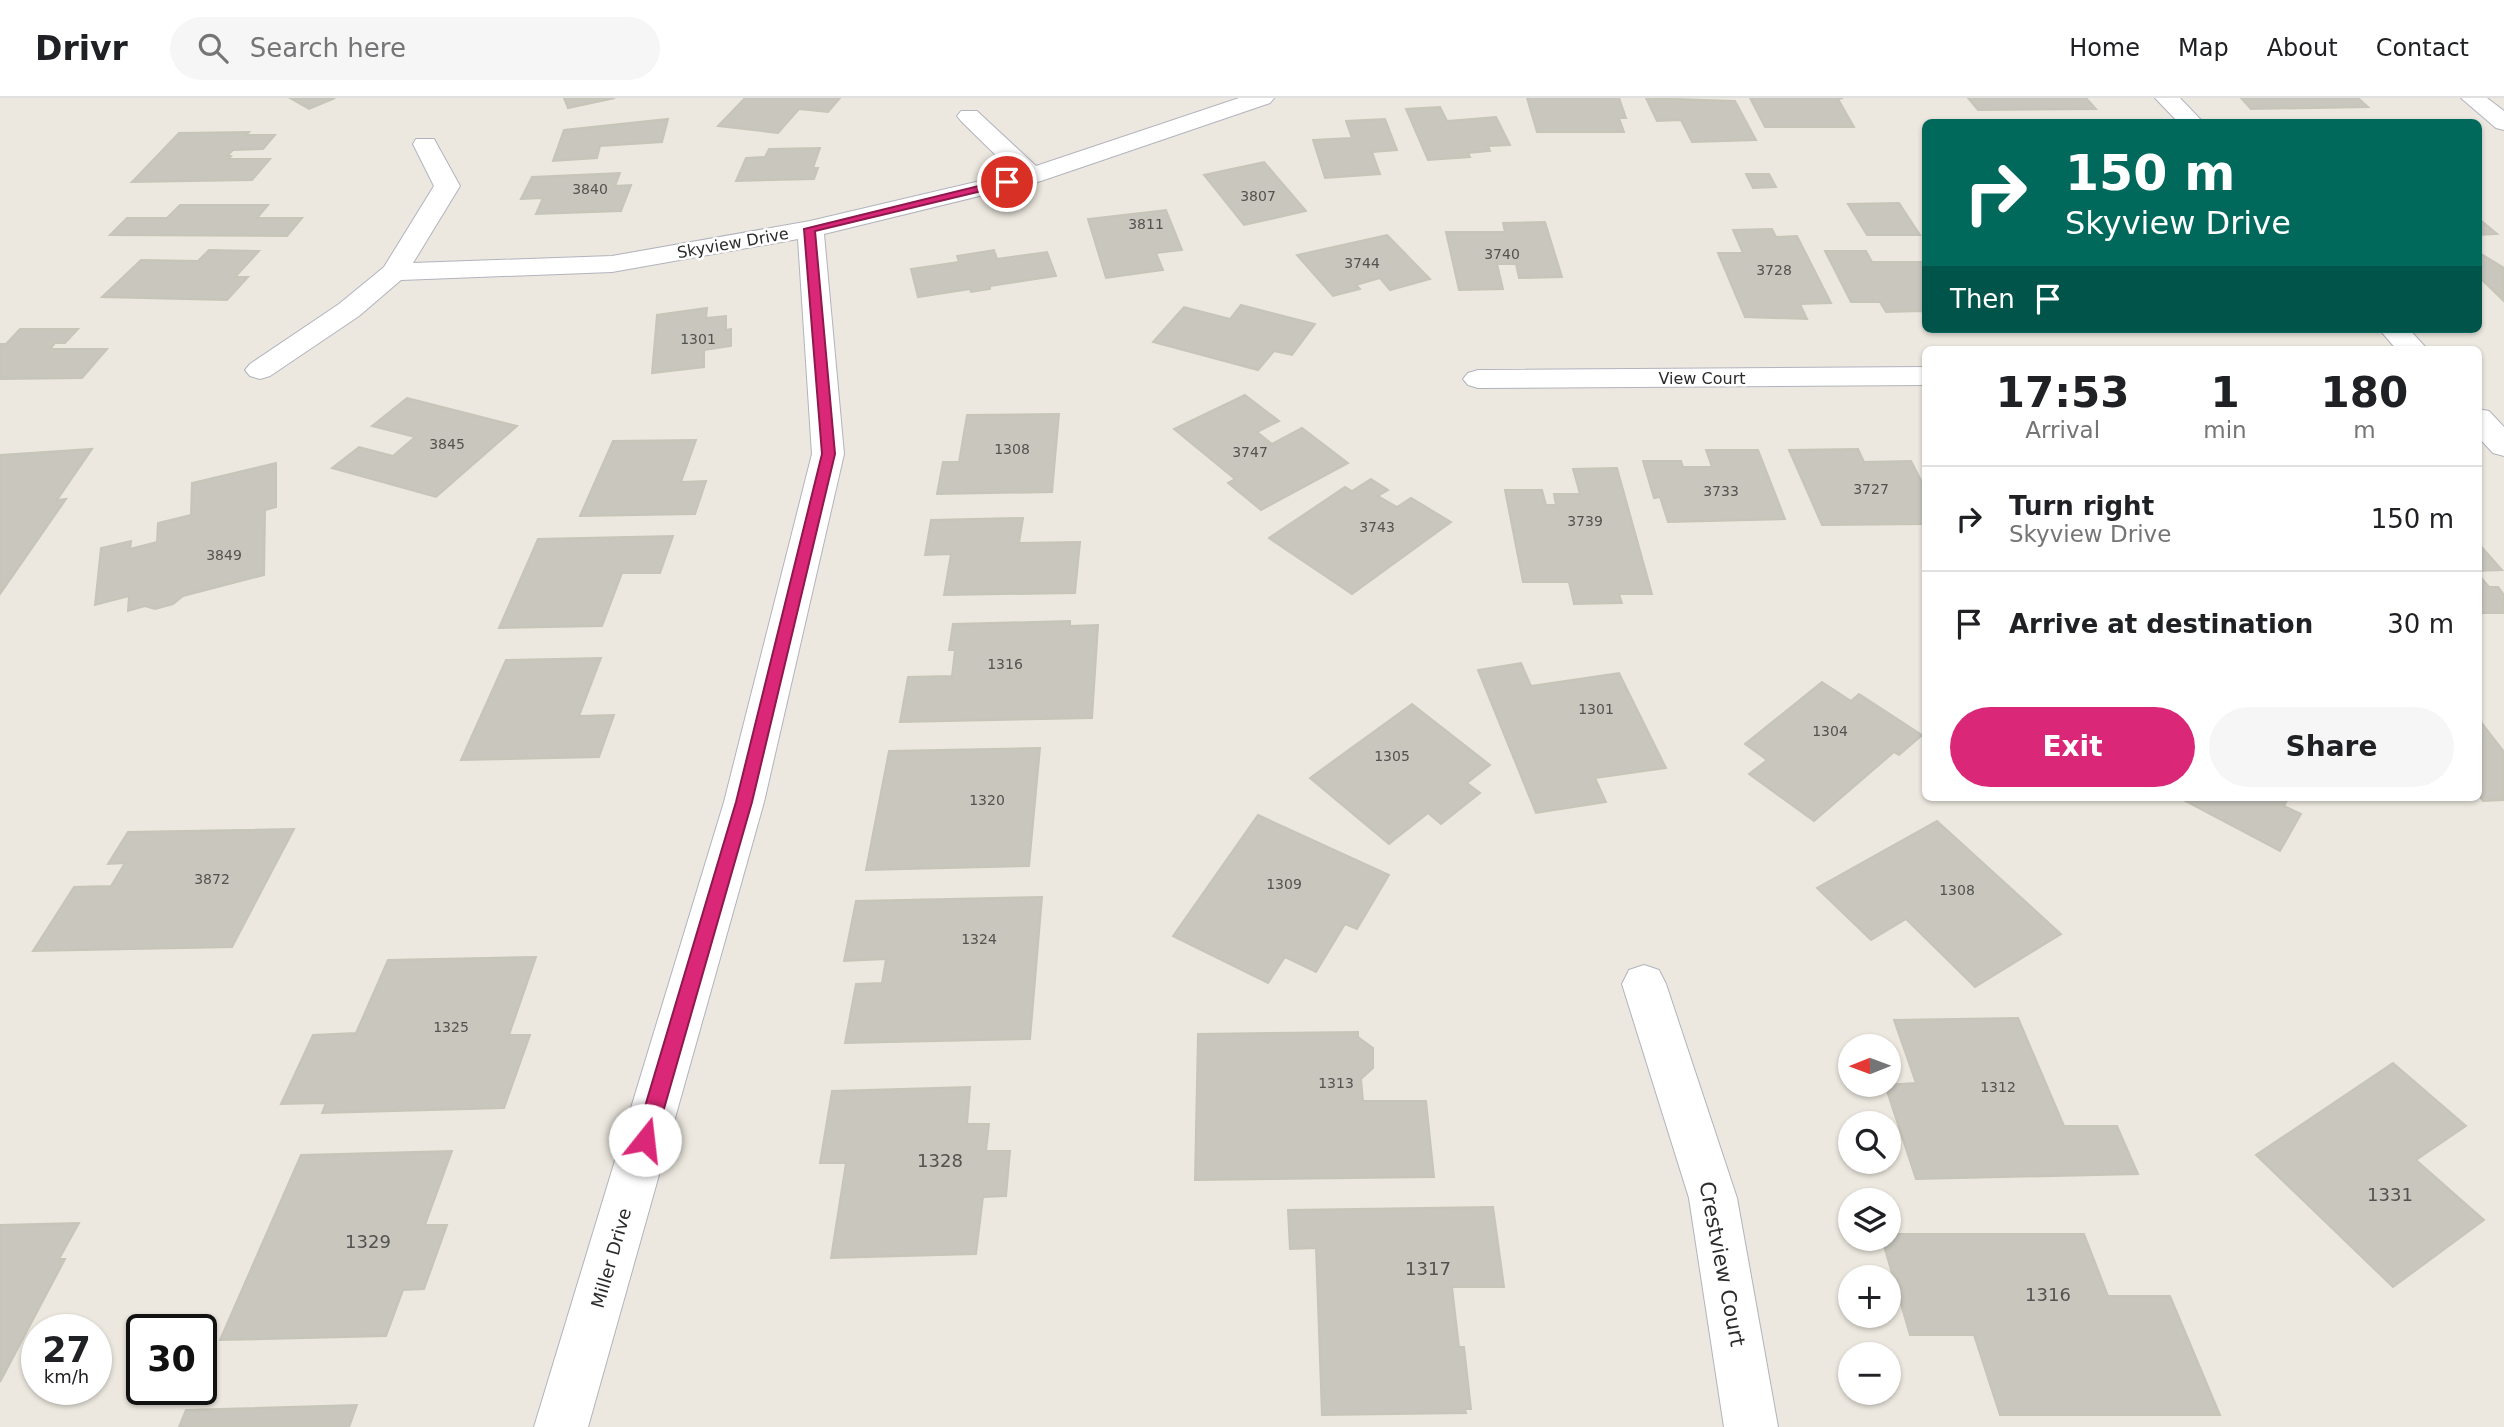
<!DOCTYPE html>
<html lang="en">
<head>
<meta charset="utf-8">
<style>
	:root { --surface:#fff; --page:#f6f6f6; --text:#202124; --muted:#757577; --line:#e0e0e0; --accent:#db2777 }
	body { margin:0; font-family:"DejaVu Sans",sans-serif; background:var(--page); color:var(--text); height:100vh; display:flex; flex-direction:column; font-size:26px; white-space:nowrap }
	* { box-sizing:border-box; margin:0 }
	p { font-size:23px; color:var(--muted) }
	.icon { flex:none; width:38px; height:38px; fill:none; stroke:currentColor; stroke-width:2; stroke-linecap:round; stroke-linejoin:round }
	.map { position:relative; flex:1; overflow:hidden }
	.details { position:absolute; left:1922px; top:248px; width:560px; height:455px; display:flex; flex-direction:column; background:var(--surface); border-radius:10px; box-shadow:0 2px 5px #0004 }
	.details>* { flex:none }
	.guide { position:absolute; left:1922px; top:21px; width:560px; height:214px; border-radius:10px; box-shadow:0 2px 5px #0004; background:#00695c; color:#fff; overflow:hidden }
	.needle { width:46px; rotate:269deg }
	.fabs { position:absolute; left:1838px; top:936px; display:grid; gap:14px }
	.fabs a { display:grid; place-items:center; width:63px; height:63px; border-radius:50%; background:var(--surface); box-shadow:0 2px 5px #0004; font-size:35px }
	.speed { position:absolute; left:21px; top:1216px; display:flex; gap:14px; font-size:35px; font-weight:700; text-align:center }
	.speed>* { display:grid; place-content:center; width:91px; height:91px; border-radius:50%; background:var(--surface); box-shadow:0 2px 5px #0004; line-height:1 }
	.speed small { font-size:18px; font-weight:400 }
	.speed .limit { border:4px solid #111; border-radius:10px; background:#fff; color:#111 }
	.pin { position:absolute; display:grid; place-items:center; width:60px; height:60px; color:#fff; margin:-30px; border:4px solid #fff; border-radius:50%; box-shadow:0 2px 7px #0007 }
	.me { position:absolute; width:77px; margin:-38px; rotate:16deg; stroke-linejoin:round; filter:drop-shadow(0 0 5px #0008) }
	.turn { display:flex; align-items:center; gap:24px; height:147px; padding:0 28px; font-size:32px }
	.turn .icon { width:91px; height:91px; stroke-width:2.5 }
	.turn b { display:block; font-size:49px; line-height:60px }
	.then { display:flex; align-items:center; height:66px; padding:0 28px; background:#0003; gap:14px; font-size:26px }
	.eta { display:flex; justify-content:space-evenly; align-items:center; height:119px; text-align:center }
	.eta b { font-size:42px; font-weight:700; line-height:49px }
	.action { display:flex; gap:14px; margin-top:auto; padding:14px 28px }
	.action a { flex:1; height:80px; border-radius:42px; background:var(--accent); color:#fff; font-size:28px; font-weight:700; line-height:80px; text-align:center }
	.action a+a { background:var(--page); color:var(--text) }
	ul { padding:0; list-style:none }
	li { display:flex; align-items:center; gap:21px; height:105px; padding:0 28px; border-top:2px solid var(--line) }
	li div { flex:1 }
	li b { display:block; font-size:26px }
	li em { font-style:normal }
	header { display:flex; align-items:center; gap:42px; box-sizing:border-box; height:98px; padding:0 35px; background:var(--surface); border-bottom:2px solid var(--line) }
	header strong { font-size:33px }
	nav { display:flex; gap:38px; margin-inline-start:auto; font-size:24px }
	.search { width:490px; height:63px; background:var(--page); display:flex; align-items:center; gap:18px; box-sizing:border-box; padding:0 24px; border-radius:38px; color:var(--muted); font-size:26px }
	.map>svg:first-child { display:block }
</style>
</head>
<body>
<header>
<strong>Drivr</strong>
<div class="search"><svg class="icon" aria-label="search" viewBox="0 0 24 24"><circle cx="10" cy="10" r="6"/><path d="M15 15l6 6"/></svg>Search here</div>
<nav><a>Home</a><a>Map</a><a>About</a><a>Contact</a></nav>
</header>
<div class="map">
<svg width="2504" height="1329" viewBox="0 0 2504 1329">
	<rect width="100%" height="100%" fill="#ece8df"/>
	<g fill="#c8c6bd" stroke="#c7c4b8" stroke-width="2">
		<path d="M 290,0 L 335,0 L 309,11 Z"/>
		<path d="M 564,0 L 615,0 L 568,10 Z"/>
		<path d="M 745,0 L 840,0 L 828,14 L 799,11 L 778,35 L 718,28 Z"/>
		<path d="M 1527,0 L 1619,0 L 1626,20 L 1619,20 L 1624,34 L 1537,34 Z"/>
		<path d="M 1646,0 L 1735,3 L 1756,42 L 1692,44 L 1681,22 L 1657,23 Z"/>
		<path d="M 1750,0 L 1843,0 L 1838,1 L 1854,29 L 1765,29 Z"/>
		<path d="M 1968,0 L 2086,0 L 2096,11 L 1978,12 Z"/>
		<path d="M 2241,0 L 2358,0 L 2368,9 L 2251,11 Z"/>
		<path d="M 1440,9 L 1447,23 L 1496,19 L 1510,47 L 1488,48 L 1490,53 L 1468,55 L 1470,59 L 1428,62 L 1406,11 Z"/>
		<path d="M 668,21 L 662,44 L 600,48 L 597,60 L 553,63 L 564,32 Z"/>
		<path d="M 1385,21 L 1397,52 L 1372,54 L 1380,76 L 1325,80 L 1313,42 L 1352,40 L 1346,23 Z"/>
		<path d="M 249,34 L 246,37 L 275,37 L 263,51 L 233,52 L 227,58 L 231,58 L 229,61 L 270,61 L 252,82 L 132,84 L 179,35 Z"/>
		<path d="M 820,50 L 813,70 L 818,70 L 814,81 L 736,83 L 746,60 L 765,59 L 769,51 Z"/>
		<path d="M 1264,64 L 1306,113 L 1244,127 L 1204,77 Z"/>
		<path d="M 620,75 L 615,88 L 631,87 L 621,113 L 536,116 L 543,100 L 521,101 L 532,79 Z"/>
		<path d="M 1746,76 L 1769,76 L 1776,89 L 1753,90 Z"/>
		<path d="M 1899,105 L 1920,137 L 1867,137 L 1848,106 Z"/>
		<path d="M 180,107 L 268,107 L 257,120 L 302,120 L 287,138 L 110,137 L 127,120 L 167,120 Z"/>
		<path d="M 1166,112 L 1182,152 L 1156,155 L 1163,172 L 1106,180 L 1088,121 Z"/>
		<path d="M 2478,120 L 2497,136 L 2478,137 Z"/>
		<path d="M 1545,124 L 1562,179 L 1519,180 L 1516,166 L 1497,166 L 1503,191 L 1459,192 L 1446,134 L 1505,134 L 1503,125 Z"/>
		<path d="M 1772,131 L 1776,139 L 1797,138 L 1831,205 L 1800,206 L 1807,221 L 1745,219 L 1718,155 L 1743,155 L 1733,132 Z"/>
		<path d="M 1387,137 L 1430,181 L 1390,192 L 1380,180 L 1356,187 L 1360,191 L 1333,198 L 1297,157 Z"/>
		<path d="M 209,152 L 259,153 L 235,179 L 248,179 L 227,202 L 102,199 L 141,162 L 198,163 Z"/>
		<path d="M 994,152 L 997,161 L 1047,154 L 1056,178 L 990,188 L 990,191 L 971,194 L 970,191 L 918,199 L 911,171 L 959,164 L 957,158 Z"/>
		<path d="M 1825,153 L 1866,153 L 1872,164 L 1925,164 L 1925,217 L 1923,213 L 1886,214 L 1880,204 L 1851,204 Z"/>
		<path d="M 2478,154 L 2504,170 L 2504,203 L 2478,178 Z"/>
		<path d="M 1241,207 L 1315,226 L 1292,257 L 1274,253 L 1258,272 L 1153,244 L 1184,209 L 1230,221 Z"/>
		<path d="M 707,210 L 706,220 L 726,218 L 726,232 L 731,231 L 731,248 L 704,252 L 704,269 L 652,275 L 657,217 Z"/>
		<path d="M 20,231 L 78,231 L 65,245 L 55,245 L 50,251 L 107,251 L 82,280 L 0,281 L 0,246 L 6,246 Z"/>
		<path d="M 1245,297 L 1279,323 L 1257,334 L 1272,346 L 1302,330 L 1348,365 L 1261,412 L 1228,385 L 1235,381 L 1174,331 Z"/>
		<path d="M 407,300 L 517,328 L 436,399 L 332,370 L 359,349 L 393,358 L 415,339 L 372,328 Z"/>
		<path d="M 1059,316 L 1052,394 L 937,396 L 943,364 L 959,364 L 967,317 Z"/>
		<path d="M 696,342 L 681,384 L 706,383 L 695,416 L 580,418 L 613,343 Z"/>
		<path d="M 92,351 L 57,402 L 66,401 L 0,496 L 0,357 Z"/>
		<path d="M 1858,351 L 1864,364 L 1911,363 L 1925,390 L 1925,426 L 1822,427 L 1789,352 Z"/>
		<path d="M 1706,352 L 1758,352 L 1785,421 L 1668,424 L 1660,399 L 1654,400 L 1643,363 L 1681,363 L 1683,369 L 1712,369 Z"/>
		<path d="M 276,365 L 276,409 L 265,412 L 264,477 L 183,498 L 173,506 L 155,511 L 145,508 L 128,513 L 129,498 L 95,507 L 101,450 L 131,443 L 130,451 L 157,444 L 158,425 L 191,417 L 192,385 Z"/>
		<path d="M 1617,370 L 1652,496 L 1619,496 L 1622,505 L 1574,506 L 1569,484 L 1523,484 L 1505,392 L 1542,392 L 1546,407 L 1556,407 L 1554,396 L 1580,396 L 1573,371 Z"/>
		<path d="M 1371,381 L 1388,392 L 1378,398 L 1397,409 L 1411,400 L 1451,424 L 1352,496 L 1269,440 L 1345,389 L 1352,393 Z"/>
		<path d="M 1023,420 L 1019,445 L 1080,444 L 1075,495 L 944,497 L 951,456 L 925,457 L 931,422 Z"/>
		<path d="M 673,438 L 660,475 L 622,475 L 602,528 L 499,530 L 538,441 Z"/>
		<path d="M 2478,445 L 2502,472 L 2478,473 Z"/>
		<path d="M 2478,476 L 2489,489 L 2498,489 L 2504,497 L 2504,515 L 2478,515 Z"/>
		<path d="M 1070,523 L 1070,528 L 1098,527 L 1092,620 L 900,624 L 908,579 L 952,578 L 955,552 L 949,552 L 953,526 Z"/>
		<path d="M 601,560 L 579,618 L 614,617 L 599,659 L 461,662 L 506,562 Z"/>
		<path d="M 1521,565 L 1531,588 L 1619,575 L 1666,670 L 1595,680 L 1606,704 L 1536,715 L 1478,572 Z"/>
		<path d="M 1822,584 L 1851,603 L 1859,596 L 1922,637 L 1899,657 L 1894,654 L 1814,723 L 1749,676 L 1767,662 L 1745,646 Z"/>
		<path d="M 1412,606 L 1490,667 L 1467,685 L 1480,695 L 1441,726 L 1428,715 L 1389,746 L 1310,680 Z"/>
		<path d="M 2478,620 L 2504,654 L 2504,702 L 2483,703 L 2478,696 Z"/>
		<path d="M 1040,650 L 1029,768 L 866,772 L 889,653 Z"/>
		<path d="M 2180,700 L 2288,700 L 2284,708 L 2301,716 L 2280,753 Z"/>
		<path d="M 1258,717 L 1389,777 L 1357,831 L 1345,826 L 1316,874 L 1285,859 L 1268,885 L 1173,838 Z"/>
		<path d="M 1937,723 L 2061,836 L 1975,889 L 1906,821 L 1871,842 L 1817,790 Z"/>
		<path d="M 294,731 L 232,849 L 33,853 L 74,789 L 111,788 L 125,765 L 108,766 L 128,734 Z"/>
		<path d="M 1042,799 L 1030,941 L 845,945 L 856,886 L 882,885 L 886,861 L 844,863 L 856,803 Z"/>
		<path d="M 536,859 L 509,937 L 530,937 L 504,1010 L 322,1015 L 326,1005 L 281,1006 L 313,937 L 356,935 L 388,862 Z"/>
		<path d="M 2018,920 L 2064,1028 L 2117,1028 L 2138,1076 L 1916,1081 L 1885,987 L 1916,985 L 1894,922 Z"/>
		<path d="M 1358,934 L 1358,939 L 1373,950 L 1373,970 L 1361,981 L 1363,1003 L 1426,1003 L 1434,1079 L 1195,1082 L 1198,936 Z"/>
		<path d="M 2393,965 L 2466,1028 L 2416,1062 L 2484,1122 L 2393,1189 L 2256,1057 Z"/>
		<path d="M 970,989 L 967,1026 L 989,1026 L 986,1053 L 1010,1053 L 1006,1098 L 983,1099 L 976,1156 L 831,1160 L 846,1065 L 820,1065 L 832,993 Z"/>
		<path d="M 452,1053 L 425,1127 L 447,1127 L 424,1191 L 403,1192 L 386,1238 L 220,1242 L 301,1057 Z"/>
		<path d="M 1493,1109 L 1504,1189 L 1452,1189 L 1459,1249 L 1464,1249 L 1471,1311 L 1465,1311 L 1466,1315 L 1322,1317 L 1316,1150 L 1290,1151 L 1288,1112 Z"/>
		<path d="M 79,1125 L 59,1161 L 65,1161 L 0,1284 L 0,1127 Z"/>
		<path d="M 1888,1136 L 2084,1136 L 2108,1198 L 2170,1198 L 2220,1317 L 2000,1317 L 1974,1237 L 1910,1237 L 1882,1141 L 1888,1141 Z"/>
		<path d="M 357,1307 L 349,1329 L 179,1329 L 186,1312 Z"/>
	</g>
	<g fill="none" stroke-linecap="round" stroke-linejoin="round">
		<g stroke="#b2b3be" stroke-width="2">
			<g id="minor">
				<path d="M 1239,0 L 1274,0 L 1270,5 L 1041,83 L 824,136 L 844,356 L 764,704 L 588,1329 L 534,1329 L 724,704 L 812,356 L 798,141 L 612,174 L 401,182 L 359,218 L 270,278 L 260,281 L 250,278 L 245,272 L 250,266 L 339,206 L 384,169 L 434,88 L 413,46 L 416,41 L 434,41 L 460,88 L 413,165 L 612,158 L 810,123 L 1014,75 L 961,23 L 957,18 L 961,13 L 977,13 L 1036,68 Z"/>
				<path d="M 2155,0 L 2180,0 L 2203,24 L 2178,24 Z"/>
				<path d="M 2461,0 L 2487,0 L 2504,13 L 2504,32 L 2496,30 Z"/>
				<path d="M 2379,231 L 2409,231 L 2428,252 L 2397,252 Z"/>
				<path d="M 1925,269 L 1925,287 L 1478,290 L 1468,287 L 1463,281 L 1468,275 L 1478,272 Z"/>
				<path d="M 2478,311 L 2489,313 L 2504,329 L 2504,358 L 2493,355 L 2478,339 Z"/>
				<path d="M 1644,867 L 1659,872 L 1666,886 L 1737,1100 L 1778,1329 L 1724,1329 L 1689,1100 L 1622,886 L 1629,872 Z"/>
			</g>
		</g>
		<use href="#minor" fill="#fff" fill-rule="evenodd"/>
	</g>
	<path fill="#db2777" stroke="#8e194d" stroke-width="2" d="M 1007,81 L 1011,82 L 1011,86 L 815,133 L 835,356 L 752,704 L 655,1042 L 652,1049 L 645,1052 L 638,1049 L 635,1042 L 736,704 L 822,356 L 804,131 Z"/>
	<g text-anchor="middle" dominant-baseline="central" stroke-width="5" stroke-linejoin="round" paint-order="stroke">
		<g font-size="14" fill="#525250">
			<text x="590" y="91">3840</text>
			<text x="1258" y="98">3807</text>
			<text x="1146" y="126">3811</text>
			<text x="1502" y="156">3740</text>
			<text x="1362" y="165">3744</text>
			<text x="1774" y="172">3728</text>
			<text x="698" y="241">1301</text>
			<text x="447" y="346">3845</text>
			<text x="1012" y="351">1308</text>
			<text x="1250" y="354">3747</text>
			<text x="1871" y="391">3727</text>
			<text x="1721" y="393">3733</text>
			<text x="1585" y="423">3739</text>
			<text x="1377" y="429">3743</text>
			<text x="224" y="457">3849</text>
			<text x="1005" y="566">1316</text>
			<text x="1596" y="611">1301</text>
			<text x="1830" y="633">1304</text>
			<text x="1392" y="658">1305</text>
			<text x="987" y="702">1320</text>
			<text x="212" y="781">3872</text>
			<text x="1284" y="786">1309</text>
			<text x="1957" y="792">1308</text>
			<text x="979" y="841">1324</text>
			<text x="451" y="929">1325</text>
			<text x="1336" y="985">1313</text>
			<text x="1998" y="989">1312</text>
		</g>
		<g font-size="16" fill="#2b2b2b" stroke="#fff">
			<text transform="translate(733 145) rotate(-10)">Skyview Drive</text>
			<text x="1702" y="280">View Court</text>
		</g>
		<g font-size="18" fill="#525250">
			<text x="940" y="1062">1328</text>
			<text x="2390" y="1096">1331</text>
			<text x="368" y="1143">1329</text>
			<text x="1428" y="1170">1317</text>
			<text x="2048" y="1196">1316</text>
		</g>
		<g font-size="18" fill="#2b2b2b" stroke="#fff">
			<text transform="translate(611 1160) rotate(-74)">Miller Drive</text>
		</g>
		<g font-size="21" fill="#2b2b2b" stroke="#fff">
			<text transform="translate(1722 1166) rotate(79)">Crestview Court</text>
		</g>
	</g>
</svg>
<div class="fabs">
<a><svg class="needle" viewBox="-14 -14 28 28"><path d="M0-13l5 13h-10z" fill="#e53935"/><path d="M0 13l5-13h-10z" fill="#757577"/></svg></a>
<a><svg class="icon" aria-label="search" viewBox="0 0 24 24"><circle cx="10" cy="10" r="6"/><path d="M15 15l6 6"/></svg></a>
<a><svg class="icon" aria-label="layers" viewBox="0 0 24 24"><path d="M12 4l9 5-9 5-9-5zM3 14l9 5 9-5"/></svg></a>
<a>+</a>
<a>−</a>
</div>
<div class="speed"><div>27<small>km/h</small></div><div class="limit">30</div></div>
<div class="pin" style="left:1007px;top:84px;background:#d93025"><svg class="icon" aria-label="arrive" viewBox="0 0 24 24"><path d="M6 21V4h12l-3 4 3 4H6"/></svg></div>
<svg class="me" style="left:645px;top:1042px" viewBox="-20 -20 40 40"><circle r="19" fill="#fff"/><path d="M0-13L10 11 0 6-10 11z" fill="#db2777"/></svg>
<div class="guide">
<div class="turn"><svg class="icon" aria-label="right" viewBox="0 0 24 24"><path d="M7 20v-9h11M14 6l5 5-5 5"/></svg><div><b>150 m</b>Skyview Drive</div></div>
<div class="then">Then<svg class="icon" aria-label="arrive" viewBox="0 0 24 24"><path d="M6 21V4h12l-3 4 3 4H6"/></svg></div>
</div>
<section class="details">
<div class="eta">
<div><b>17:53</b><p>Arrival</p></div>
<div><b>1</b><p>min</p></div>
<div><b>180</b><p>m</p></div>
</div>
<ul>
<li><svg class="icon" aria-label="right" viewBox="0 0 24 24"><path d="M7 20v-9h11M14 6l5 5-5 5"/></svg><div><b>Turn right</b><p>Skyview Drive</p></div><em>150 m</em></li>
<li><svg class="icon" aria-label="arrive" viewBox="0 0 24 24"><path d="M6 21V4h12l-3 4 3 4H6"/></svg><div><b>Arrive at destination</b></div><em>30 m</em></li>
</ul>
<div class="action"><a>Exit</a><a>Share</a></div>
</section>
</div>
</body>
</html>
